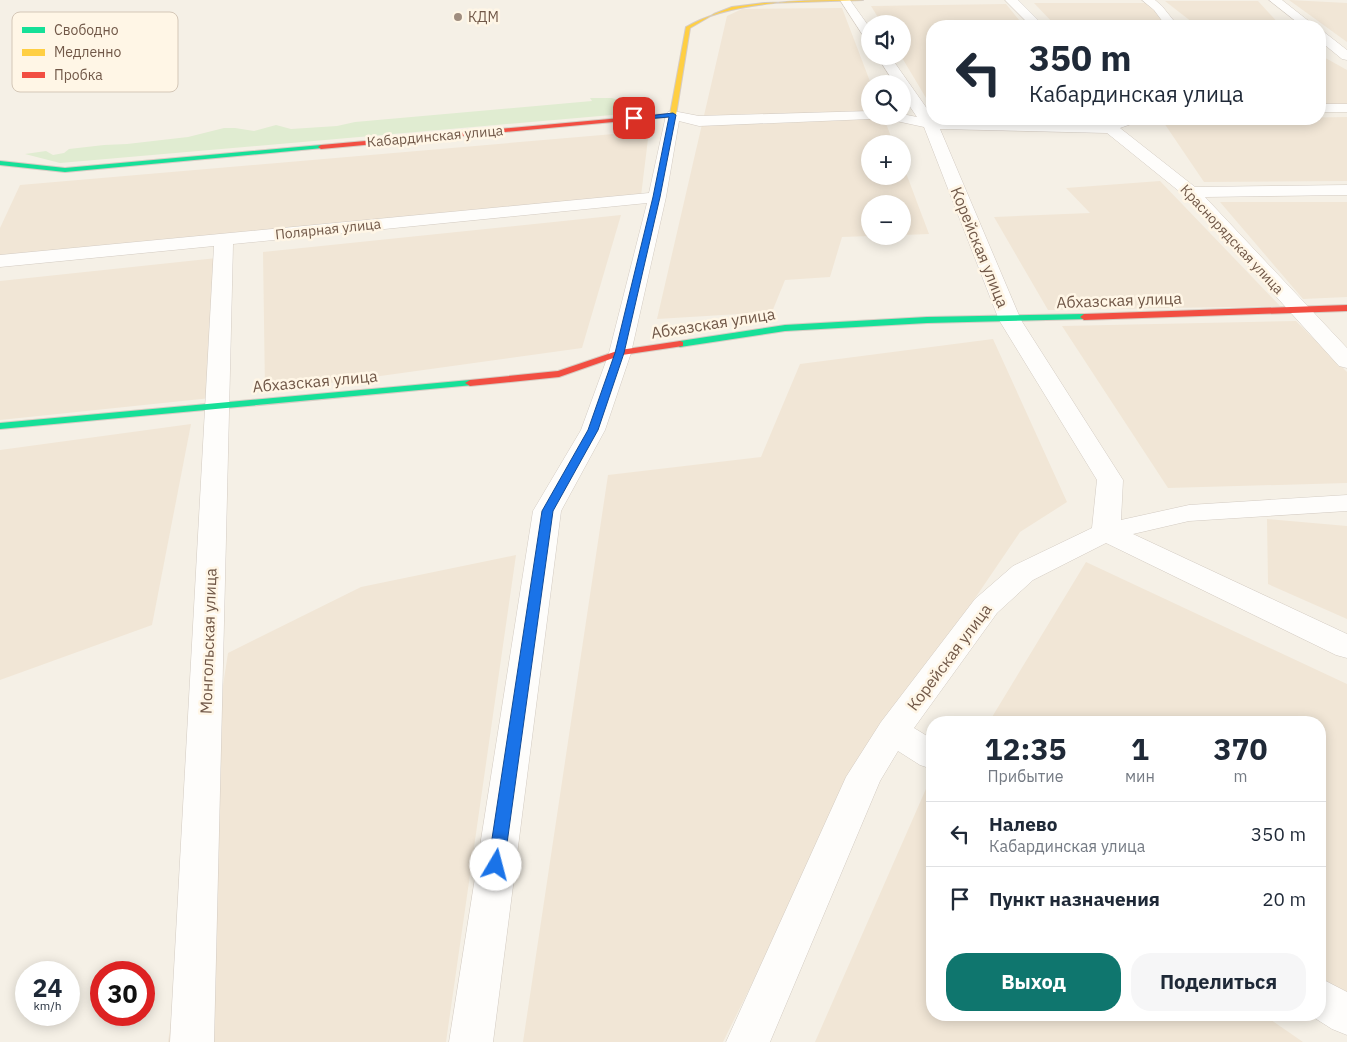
<!DOCTYPE html>
<html lang="ru">
<head>
<meta charset="utf-8">
<style>
	:root { --surface:#fff; --page:#f6f6f7; --text:#1f2937; --muted:#747a83; --line:#e0e1e3; --accent:#0f766e }
	body { margin:0; font-family:"IBM Plex Sans",sans-serif; background:var(--page); color:var(--text); height:100vh; display:flex; flex-direction:column; font-size:19px; white-space:nowrap }
	* { box-sizing:border-box; margin:0 }
	p { font-size:16px; color:var(--muted) }
	.icon { flex:none; width:28px; height:28px; fill:none; stroke:currentColor; stroke-width:2; stroke-linecap:round; stroke-linejoin:round }
	.map { position:relative; flex:1; overflow:hidden }
	.side { position:absolute; left:926px; top:716px; width:400px; height:305px; display:flex; flex-direction:column; background:var(--surface); border-radius:20px; box-shadow:0 2px 12px #0003 }
	.side>* { flex:none }
	.hud { position:absolute; left:926px; top:20px; width:400px; height:105px; border-radius:20px; box-shadow:0 2px 12px #0003; background:#fff; color:var(--text); overflow:hidden }
	.controls { position:absolute; left:861px; top:15px; display:grid; gap:10px }
	.controls a { display:grid; place-items:center; width:50px; height:50px; border-radius:50%; background:var(--surface); box-shadow:0 2px 12px #0003; font-size:25px }
	.speed { position:absolute; left:15px; top:961px; display:flex; gap:10px; font-size:25px; font-weight:700; text-align:center }
	.speed>* { display:grid; place-content:center; width:65px; height:65px; border-radius:50%; background:var(--surface); box-shadow:0 2px 12px #0003; line-height:1 }
	.speed small { font-size:12px; font-weight:400 }
	.speed .limit { border:8px solid #d22; background:#fff; color:#111 }
	.pin { position:absolute; display:grid; place-items:center; width:42px; height:42px; color:#fff; margin:-21px; border-radius:10px; box-shadow:0 2px 8px #0006 }
	.me { position:absolute; width:55px; margin:-28px; rotate:8deg; stroke-linejoin:round; filter:drop-shadow(0 0 4px #0008) }
	.turn { display:flex; align-items:center; gap:18px; height:105px; padding:0 20px; font-size:22px }
	.turn .icon { width:65px; height:65px; stroke-width:2.5 }
	.turn b { display:block; font-size:35px; line-height:42px }
	.eta { display:flex; justify-content:space-evenly; align-items:center; height:85px; text-align:center }
	.eta b { font-size:30px; font-weight:700; line-height:35px }
	.cta { display:flex; gap:10px; margin-top:auto; padding:10px 20px }
	.cta a { flex:1; height:58px; border-radius:20px; background:var(--accent); color:#fff; font-size:20px; font-weight:700; line-height:58px; text-align:center }
	.cta a+a { background:var(--page); color:var(--text) }
	ul { padding:0; list-style:none }
	li { display:flex; align-items:center; gap:15px; height:65px; padding:0 20px; border-top:1px solid var(--line) }
	li div { flex:1 }
	li b { display:block; font-size:19px }
	li em { font-style:normal }
	.map>svg:first-child { display:block }
</style>
</head>
<body>
<div class="map">
<svg width="1347" height="1042" viewBox="0 0 1347 1042">
	<rect width="100%" height="100%" fill="#f5f0e6"/>
	<g fill="#f1e6d6">
		<path d="M 1289,0 L 1347,3 L 1347,42 Z"/>
		<path d="M 1165,1 L 1258,1 L 1281,26 L 1197,26 Z"/>
		<path d="M 1034,3 L 1149,3 L 1169,26 L 1056,26 Z"/>
		<path d="M 1006,4 L 1024,26 L 932,26 L 932,108 L 901,56 L 902,24 L 882,24 L 871,6 Z"/>
		<path d="M 842,8 L 871,84 L 870,116 L 883,116 L 894,144 L 870,144 L 870,176 L 902,176 L 903,165 L 929,234 L 903,235 L 902,204 L 870,204 L 870,236 L 842,237 L 830,277 L 785,280 L 772,312 L 657,319 L 727,16 L 742,9 Z"/>
		<path d="M 1320,55 L 1347,70 L 1347,105 L 1320,104 Z"/>
		<path d="M 1347,117 L 1347,181 L 1204,182 L 1162,120 Z"/>
		<path d="M 939,119 L 1103,119 L 1104,120 L 941,122 Z"/>
		<path d="M 649,131 L 641,196 L 0,259 L 0,228 L 20,185 Z"/>
		<path d="M 1160,181 L 1280,306 L 1048,310 L 994,217 L 1090,213 L 1066,188 Z"/>
		<path d="M 1220,202 L 1347,202 L 1347,297 L 1303,299 Z"/>
		<path d="M 621,215 L 582,348 L 265,392 L 263,252 Z"/>
		<path d="M 217,258 L 211,398 L 0,420 L 0,281 Z"/>
		<path d="M 1296,321 L 1347,372 L 1347,483 L 1168,488 L 1062,326 Z"/>
		<path d="M 993,339 L 1067,502 L 1020,532 L 857,772 L 723,1042 L 523,1042 L 608,475 L 761,457 L 800,364 Z"/>
		<path d="M 191,424 L 152,625 L 0,680 L 0,450 Z"/>
		<path d="M 1267,519 L 1347,526 L 1347,619 L 1268,584 Z"/>
		<path d="M 516,555 L 446,1042 L 168,1042 L 228,653 L 361,587 Z"/>
		<path d="M 1086,562 L 1347,684 L 1347,994 L 1320,977 L 1320,722 L 989,722 Z"/>
		<path d="M 929,782 L 932,785 L 932,1015 L 1264,1015 L 1303,1042 L 815,1042 Z"/>
	</g>
	<path fill="#e0ecd1" d="M 590,98 L 612,98 L 618,100 L 617,109 L 636,108 L 635,113 L 60,163 L 25,154 L 46,151 L 53,155 L 64,153 L 69,149 L 104,145 L 127,144 L 188,137 L 224,128 L 235,128 L 254,131 L 276,125 L 291,129 L 337,126 L 355,122 L 592,101 Z"/>
	<g fill="none" stroke-linecap="round" stroke-linejoin="round">
		<g stroke="#d3cbc2" stroke-width="1">
			<g id="street">
				<path d="M 840,0 L 850,0 L 870,28 L 870,41 L 866,40 Z"/>
				<path d="M 1005,0 L 1018,0 L 1044,26 L 1031,26 Z"/>
				<path d="M 1142,0 L 1155,0 L 1162,6 L 1178,26 L 1166,26 L 1154,10 Z"/>
				<path d="M 1269,0 L 1282,0 L 1315,26 L 1302,26 Z"/>
				<path d="M 1320,31 L 1324,32 L 1347,50 L 1347,60 L 1342,59 L 1320,41 Z"/>
				<path d="M 877,56 L 890,56 L 935,120 L 1103,124 L 1119,119 L 1139,119 L 1137,122 L 1120,128 L 1195,187 L 1347,185 L 1347,195 L 1205,197 L 1347,348 L 1347,368 L 1339,366 L 1185,196 L 1107,133 L 940,129 L 1021,320 L 1123,480 L 1121,520 L 1189,505 L 1347,495 L 1347,511 L 1189,521 L 1133,534 L 1347,634 L 1347,658 L 1336,655 L 1106,543 L 1033,580 L 997,613 L 914,728 L 932,739 L 932,769 L 920,765 L 898,751 L 880,781 L 770,1042 L 726,1042 L 846,777 L 881,722 L 975,599 L 1013,566 L 1092,528 L 1097,480 L 999,320 L 924,127 L 887,119 L 885,116 L 902,116 L 902,114 L 917,117 L 902,95 L 902,84 L 895,84 Z"/>
				<rect x="1320" y="104" width="27" height="8"/>
				<path d="M 673,111 L 699,116 L 870,111 L 870,116 L 877,116 L 870,119 L 699,126 L 679,121 L 666,197 L 631,353 L 605,430 L 561,511 L 493,1042 L 449,1042 L 533,511 L 581,430 L 609,353 L 647,203 L 233,244 L 214,1042 L 170,1042 L 214,246 L 0,267 L 0,255 L 649,193 L 666,115 L 668,112 Z"/>
				<path d="M 1320,978 L 1347,992 L 1347,1035 L 1332,1029 L 1310,1015 L 1320,1015 Z"/>
			</g>
		</g>
		<g stroke="#d6ccc3" stroke-width="2">
			<g id="fast">
				<path d="M 321,145 L 324,147 L 323,148 L 65,172 L 0,165 L 0,161 L 65,168 Z"/>
				<path d="M 1084,314 L 1088,317 L 1087,319 L 927,323 L 785,331 L 680,347 L 675,344 L 680,341 L 785,325 L 927,317 Z"/>
				<path d="M 470,380 L 473,381 L 473,385 L 0,429 L 0,423 Z"/>
			</g>
		</g>
		<g stroke="#d6ccc3" stroke-width="2">
			<path id="slow" d="M 863,0 L 765,3 L 732,7 L 714,14 L 690,28 L 676,115 L 665,118 L 662,116 L 670,114 L 686,27 C 732,0 807,0 863,0 Z"/>
		</g>
		<g stroke="#d6ccc3" stroke-width="2">
			<g id="jam">
				<path d="M 665,114 L 668,116 L 667,117 L 321,149 L 318,147 L 321,145 Z"/>
				<path d="M 1347,305 L 1347,311 L 1084,320 L 1080,317 L 1084,314 Z"/>
				<path d="M 680,341 L 683,342 L 683,346 L 622,355 L 559,377 L 470,386 L 465,383 L 470,380 L 558,371 L 620,350 Z"/>
			</g>
		</g>
		<use href="#street" fill="#fefdfb" fill-rule="evenodd"/>
		<use href="#fast" fill="#16e098" fill-rule="evenodd"/>
		<use href="#slow" fill="#ffcf43" fill-rule="evenodd"/>
		<use href="#jam" fill="#f24e42" fill-rule="evenodd"/>
	</g>
	<path fill="#1a73e8" stroke="#114b97" d="M 673,113 L 676,115 L 660,197 L 624,353 L 598,430 L 553,511 L 504,865 L 502,870 L 496,872 L 491,870 L 488,865 L 542,511 L 588,430 L 615,353 L 653,197 L 669,117 L 634,120 L 631,118 Z"/>
	<circle fill="#9f8d7f" stroke="#fff6e6" stroke-width="2" cx="458" cy="17" r="5"/>
	<g text-anchor="middle" dominant-baseline="central" stroke-width="5" stroke-linejoin="round" paint-order="stroke">
		<g font-size="14" fill="#715848" stroke="#fff6e6" text-anchor="start">
			<text x="468" y="17">КДМ</text>
		</g>
		<g font-size="14" fill="#715848" stroke="#fff6e6">
			<text transform="translate(435 136) rotate(-5)">Кабардинская улица</text>
			<text transform="translate(328 229) rotate(-6)">Полярная улица</text>
			<text transform="translate(1232 239) rotate(47)">Краснорядская улица</text>
		</g>
		<g font-size="16" fill="#715848" stroke="#fff6e6">
			<text transform="translate(980 247) rotate(68)">Корейская улица</text>
			<text transform="translate(1119 300) rotate(-2)">Абхазская улица</text>
			<text transform="translate(713 323) rotate(-9)">Абхазская улица</text>
			<text transform="translate(315 381) rotate(-5)">Абхазская улица</text>
			<text transform="translate(208 641) rotate(-88)">Монгольская улица</text>
			<text transform="translate(949 657) rotate(-53)">Корейская улица</text>
		</g>
	</g>
	<rect x="12" y="12" width="166" height="80" rx="8" fill="#fff6e6" stroke="#d4c7b7" stroke-width="1"/>
	<rect x="22" y="27" width="23" height="6" fill="#16e098"/>
	<rect x="22" y="49" width="23" height="7" fill="#ffcf43"/>
	<rect x="22" y="72" width="23" height="6" fill="#f24e42"/>
	<g font-size="14" fill="#715848">
		<text x="54" y="35">Свободно</text>
		<text x="54" y="57">Медленно</text>
		<text x="54" y="80">Пробка</text>
	</g>
</svg>
<div class="controls">
<a><svg class="icon" aria-label="sound" viewBox="0 0 24 24"><path d="M4 9h4l5-4v14l-5-4H4zM17 9q2 3 0 6"/></svg></a>
<a><svg class="icon" aria-label="search" viewBox="0 0 24 24"><circle cx="10" cy="10" r="6"/><path d="M15 15l6 6"/></svg></a>
<a>+</a>
<a>−</a>
</div>
<div class="speed"><div>24<small>km/h</small></div><div class="limit">30</div></div>
<div class="pin" style="left:634px;top:118px;background:#d93025"><svg class="icon" aria-label="arrive" viewBox="0 0 24 24"><path d="M6 21V4h12l-3 4 3 4H6"/></svg></div>
<svg class="me" style="left:496px;top:865px" viewBox="-20 -20 40 40"><circle r="19" fill="#fff"/><path d="M0-13L10 11 0 6-10 11z" fill="#1a73e8"/></svg>
<div class="hud">
<div class="turn"><svg class="icon" aria-label="left" viewBox="0 0 24 24"><path d="M17 20v-9H6M10 6l-5 5 5 5"/></svg><div><b>350 m</b>Кабардинская улица</div></div>
</div>
<section class="side">
<div class="eta">
<div><b>12:35</b><p>Прибытие</p></div>
<div><b>1</b><p>мин</p></div>
<div><b>370</b><p>m</p></div>
</div>
<ul>
<li><svg class="icon" aria-label="left" viewBox="0 0 24 24"><path d="M17 20v-9H6M10 6l-5 5 5 5"/></svg><div><b>Налево</b><p>Кабардинская улица</p></div><em>350 m</em></li>
<li><svg class="icon" aria-label="arrive" viewBox="0 0 24 24"><path d="M6 21V4h12l-3 4 3 4H6"/></svg><div><b>Пункт назначения</b></div><em>20 m</em></li>
</ul>
<div class="cta"><a>Выход</a><a>Поделиться</a></div>
</section>
</div>
</body>
</html>
